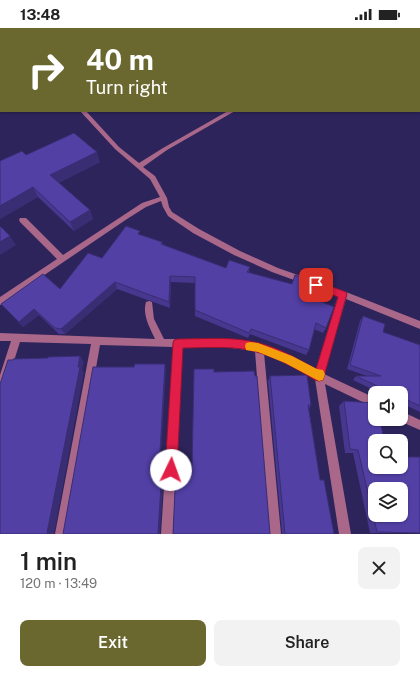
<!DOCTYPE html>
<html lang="en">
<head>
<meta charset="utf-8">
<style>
	:root { --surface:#fff; --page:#f2f2f2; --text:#222; --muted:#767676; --accent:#6a682f }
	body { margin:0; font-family:"Public Sans",sans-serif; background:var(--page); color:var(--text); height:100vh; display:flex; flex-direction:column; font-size:15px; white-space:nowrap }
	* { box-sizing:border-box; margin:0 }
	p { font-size:13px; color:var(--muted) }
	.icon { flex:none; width:22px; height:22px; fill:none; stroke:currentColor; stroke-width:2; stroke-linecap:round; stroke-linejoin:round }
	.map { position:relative; height:506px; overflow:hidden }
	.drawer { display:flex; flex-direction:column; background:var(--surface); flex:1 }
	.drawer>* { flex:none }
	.guide { position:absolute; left:0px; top:0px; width:420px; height:84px; box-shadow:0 1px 3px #0004; background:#6a682f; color:#fff; overflow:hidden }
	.fabs { position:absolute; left:368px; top:358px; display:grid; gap:8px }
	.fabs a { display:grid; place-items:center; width:40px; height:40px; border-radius:8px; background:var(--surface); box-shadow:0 1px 3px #0004; font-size:20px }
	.pin { position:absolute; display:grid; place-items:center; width:34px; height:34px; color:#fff; margin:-17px; border-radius:8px; box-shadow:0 2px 6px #0006 }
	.me { position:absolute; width:44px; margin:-22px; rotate:3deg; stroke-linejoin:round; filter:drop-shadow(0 0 3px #0008) }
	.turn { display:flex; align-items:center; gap:14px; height:84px; padding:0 20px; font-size:18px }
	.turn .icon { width:52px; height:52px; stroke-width:2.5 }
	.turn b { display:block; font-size:28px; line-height:34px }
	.round { display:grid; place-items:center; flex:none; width:42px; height:42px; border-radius:8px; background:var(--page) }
	.headline { display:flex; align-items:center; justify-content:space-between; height:68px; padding:0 20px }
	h1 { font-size:24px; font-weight:600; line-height:30px }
	.action { display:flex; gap:8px; margin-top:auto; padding:8px 20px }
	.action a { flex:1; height:46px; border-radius:8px; background:var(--accent); color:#fff; font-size:16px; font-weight:600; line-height:46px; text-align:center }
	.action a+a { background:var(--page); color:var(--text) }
	.status { display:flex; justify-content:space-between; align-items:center; height:28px; padding:0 20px; background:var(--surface); direction:ltr }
	.status svg { height:11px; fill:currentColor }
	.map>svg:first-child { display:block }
</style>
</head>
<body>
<div class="status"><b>13:48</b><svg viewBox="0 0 49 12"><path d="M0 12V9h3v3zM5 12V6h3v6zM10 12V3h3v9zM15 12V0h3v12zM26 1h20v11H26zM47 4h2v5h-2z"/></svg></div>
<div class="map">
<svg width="420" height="506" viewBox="0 0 420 506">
	<rect width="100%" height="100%" fill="#2d245b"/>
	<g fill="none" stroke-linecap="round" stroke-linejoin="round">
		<g fill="#a9678a" fill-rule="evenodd">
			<rect x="0" y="22" width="1" height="3"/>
			<rect x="0" y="70" width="1" height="4"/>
			<path d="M 80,83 L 86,83 L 119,119 L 139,135 L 163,120 L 228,83 L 235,83 L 167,122 L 143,139 L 155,148 L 167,170 L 169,179 L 172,184 L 199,201 L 240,223 L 278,240 L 346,264 L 420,293 L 420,301 L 346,271 L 324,346 L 375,370 L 375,380 L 325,356 L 351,506 L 339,506 L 315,351 L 286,334 L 264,325 L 281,506 L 269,506 L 255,323 L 224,319 L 182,319 L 173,506 L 161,506 L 173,319 L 100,317 L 67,506 L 55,506 L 91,316 L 20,314 L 5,361 L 3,364 L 0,366 L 0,347 L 11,313 L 0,313 L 0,305 L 155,311 C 150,300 142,287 146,274 L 149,273 L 152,274 L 154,291 L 164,311 L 224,311 L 259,315 L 292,328 L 316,341 L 338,268 L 272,244 L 234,227 L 193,205 L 168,188 L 163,179 L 161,173 L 146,179 L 127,191 L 0,277 L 0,269 L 57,231 L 20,194 L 19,192 L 20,190 L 26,190 L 63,227 L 142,175 L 160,169 L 150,151 L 115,121 Z"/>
			<path d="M 401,383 L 420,392 L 420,402 L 397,392 L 401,391 Z"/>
		</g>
	</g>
	<g fill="#47378e">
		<path d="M 26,127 L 100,134 L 58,155 L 90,182 L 93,191 L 74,203 L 38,169 L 0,191 Z"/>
		<path d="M 141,207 L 162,214 L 163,217 L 226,240 L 250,239 L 249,244 L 311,269 L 326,300 L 323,305 L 314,301 L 309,322 L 306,327 L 250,306 L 248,310 L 195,288 L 195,255 L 171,254 L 170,280 L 117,261 L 65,306 L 59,306 L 39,287 L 23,299 L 1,276 L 60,261 L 102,230 Z"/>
		<path d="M 363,288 L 383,304 L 420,317 L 420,384 L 401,375 L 401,365 L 380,365 L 353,352 L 356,348 L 367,348 L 347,341 L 360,293 Z"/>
		<path d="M 270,348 L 311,377 L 309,381 L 320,452 L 334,506 L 282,506 L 268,353 Z"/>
		<path d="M 344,373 L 375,439 L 420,429 L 420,505 L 370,505 L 353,425 L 345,425 L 339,378 Z"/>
	</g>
	<g fill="#392d74">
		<path d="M 113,0 L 133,0 L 130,1 L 110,1 Z"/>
		<path d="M 97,124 L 100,134 L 54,157 L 50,147 Z"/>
		<path d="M 33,159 L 38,169 L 0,191 L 0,178 Z"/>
		<path d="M 90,182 L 93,191 L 74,203 L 70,194 Z"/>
		<path d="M 10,208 L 16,217 L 0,227 L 0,214 Z"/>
		<path d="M 170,248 L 171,254 L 170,280 L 169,274 Z"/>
		<path d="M 115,254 L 117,261 L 65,306 L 61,301 Z"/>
		<path d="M 34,281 L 39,287 L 23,299 L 19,294 Z"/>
		<path d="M 80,328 L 84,334 L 82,342 L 84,344 L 54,506 L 48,506 L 47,505 Z"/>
		<path d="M 165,336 L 166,341 L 160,444 L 159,441 Z"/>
		<path d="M 162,441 L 164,444 L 160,506 L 158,506 Z"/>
	</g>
	<g fill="#5240a5" stroke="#392d74" fill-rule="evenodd">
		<path d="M 0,0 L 113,0 L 110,1 L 1,1 L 1,7 L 0,6 Z"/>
		<path d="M 74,105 L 97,124 L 50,147 L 90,182 L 70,194 L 33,159 L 0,178 L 0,133 L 22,123 L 26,127 Z"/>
		<path d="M 0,198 L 10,208 L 0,214 Z"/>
		<path d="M 126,198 L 140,203 L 138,206 L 162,214 L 161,216 L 226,240 L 229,232 L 250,239 L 247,244 L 292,256 L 295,247 L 317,255 L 311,269 L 334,279 L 326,300 L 316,295 L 309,322 L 251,301 L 249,305 L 195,282 L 195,249 L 170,248 L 169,274 L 115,254 L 61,301 L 55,300 L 34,281 L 19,294 L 1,276 L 43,246 L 60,261 L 88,225 L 102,230 Z"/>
		<path d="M 363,288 L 385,296 L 383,304 L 420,317 L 420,378 L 401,369 L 401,365 L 392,365 L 356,348 L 381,348 L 350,337 Z"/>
		<path d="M 80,328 L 78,339 L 80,339 L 47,505 L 48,506 L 0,506 L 0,356 L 8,332 L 13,332 L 13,331 L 48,330 L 48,329 Z"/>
		<path d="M 135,336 L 165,336 L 159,441 L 162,441 L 158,506 L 63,506 L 93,339 L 134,339 Z"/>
		<path d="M 194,341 L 214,341 L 214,344 L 254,343 L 255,348 L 257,348 L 270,506 L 173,506 L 176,441 L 192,441 Z"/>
		<path d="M 307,347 L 311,377 L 308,377 L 320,452 L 324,452 L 334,506 L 285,506 L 270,348 Z"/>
		<path d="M 344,373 L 375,375 L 375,391 L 380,391 L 384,413 L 375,413 L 375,439 L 401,439 L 401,429 L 420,429 L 420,505 L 377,504 L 358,422 L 350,421 ZM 375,461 L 401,461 L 401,487 L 375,487 Z"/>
	</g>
	<path fill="#e11d48" stroke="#92132f" d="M 316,253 L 346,264 L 347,266 L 323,352 L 319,353 L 315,352 C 297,341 279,331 260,325 C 237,317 207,320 183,320 L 177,442 L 175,447 L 171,449 L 167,447 L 165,442 L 173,315 L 174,312 L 178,311 C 204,311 233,308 259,315 C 279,320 298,331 316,341 L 338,269 L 312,259 L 311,257 L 312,254 Z"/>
	<path fill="#f59e0b" d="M 250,314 L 258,315 L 292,328 L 317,341 L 323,342 L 325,346 L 323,352 L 319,353 L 285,335 L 258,324 L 246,322 L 245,318 L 246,315 Z"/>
</svg>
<div class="fabs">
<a><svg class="icon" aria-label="sound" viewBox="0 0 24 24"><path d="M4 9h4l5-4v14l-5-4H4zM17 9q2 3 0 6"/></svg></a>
<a><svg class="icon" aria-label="search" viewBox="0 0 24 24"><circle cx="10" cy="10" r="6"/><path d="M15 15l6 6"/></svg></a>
<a><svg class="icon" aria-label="layers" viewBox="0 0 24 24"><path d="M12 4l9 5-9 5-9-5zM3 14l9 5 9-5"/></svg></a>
</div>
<div class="pin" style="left:316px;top:257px;background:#d93025"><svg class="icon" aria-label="arrive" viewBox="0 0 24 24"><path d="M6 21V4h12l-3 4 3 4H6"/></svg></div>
<svg class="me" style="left:171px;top:442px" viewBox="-20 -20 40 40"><circle r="19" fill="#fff"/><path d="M0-13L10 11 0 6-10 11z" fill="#e11d48"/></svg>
<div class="guide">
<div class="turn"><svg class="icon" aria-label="right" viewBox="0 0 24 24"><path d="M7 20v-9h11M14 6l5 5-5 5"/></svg><div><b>40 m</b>Turn right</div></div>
</div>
</div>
<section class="drawer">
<div class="headline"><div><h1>1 min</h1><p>120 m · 13:49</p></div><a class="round"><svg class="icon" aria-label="close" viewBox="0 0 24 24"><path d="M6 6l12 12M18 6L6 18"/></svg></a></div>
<div class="action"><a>Exit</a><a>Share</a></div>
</section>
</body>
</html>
